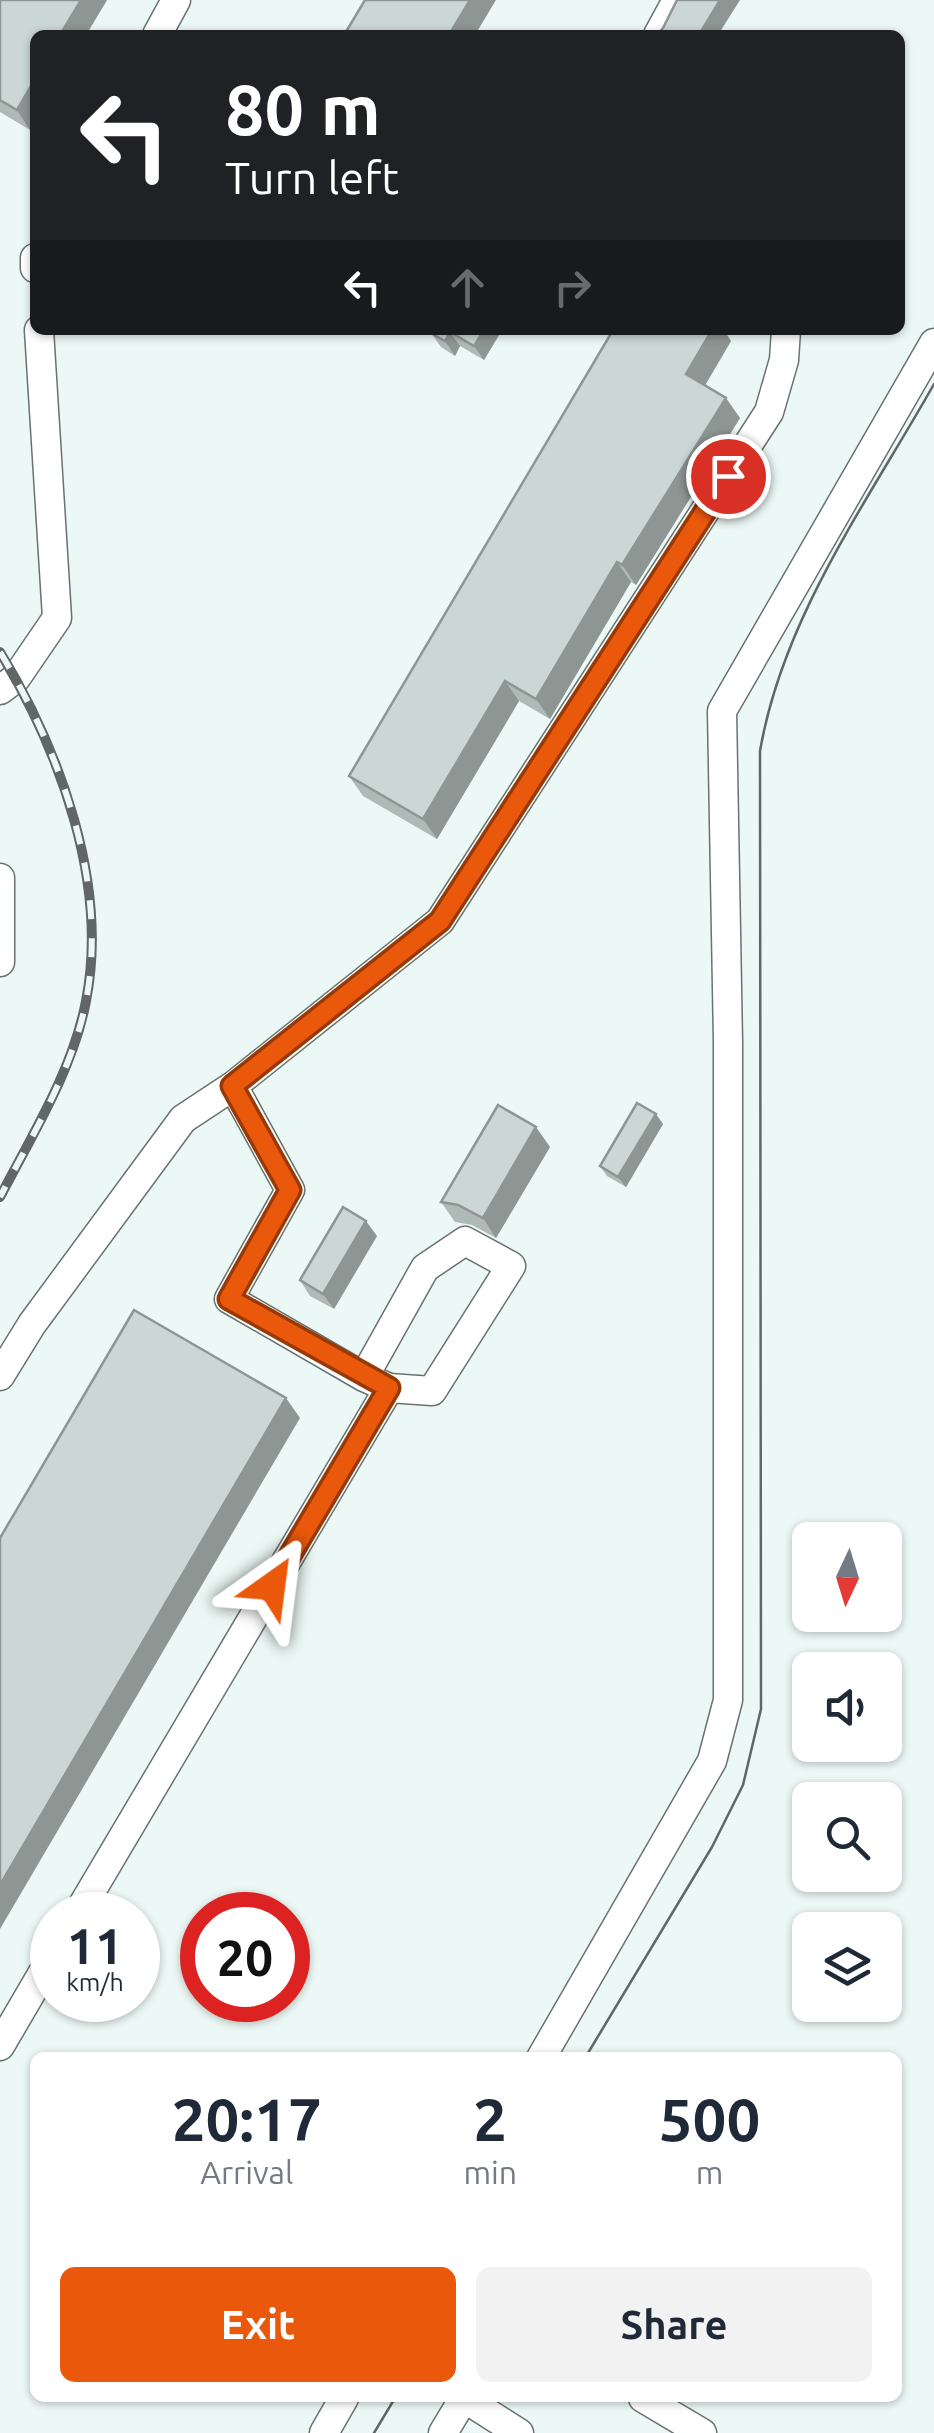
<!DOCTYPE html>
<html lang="en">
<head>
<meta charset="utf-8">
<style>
	:root { --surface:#fff; --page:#f2f2f3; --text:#1f2937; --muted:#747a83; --accent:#ea580c }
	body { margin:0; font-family:Ubuntu,sans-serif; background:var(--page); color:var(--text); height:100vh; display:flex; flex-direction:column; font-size:38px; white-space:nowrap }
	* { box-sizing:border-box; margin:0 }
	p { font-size:32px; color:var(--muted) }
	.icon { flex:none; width:55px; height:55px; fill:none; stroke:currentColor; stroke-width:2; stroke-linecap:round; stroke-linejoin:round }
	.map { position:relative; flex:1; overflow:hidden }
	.drawer { position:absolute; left:30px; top:2052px; width:872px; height:350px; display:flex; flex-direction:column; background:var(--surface); border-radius:15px; box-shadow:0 2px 8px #0004 }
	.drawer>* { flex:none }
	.guide { position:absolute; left:30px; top:30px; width:875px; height:305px; border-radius:15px; box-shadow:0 2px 8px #0004; background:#202124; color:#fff; overflow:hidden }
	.needle { width:65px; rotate:184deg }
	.controls { position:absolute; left:792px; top:1522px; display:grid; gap:20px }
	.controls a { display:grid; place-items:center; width:110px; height:110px; border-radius:15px; background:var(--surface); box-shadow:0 2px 8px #0004; font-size:50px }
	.speed { position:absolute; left:30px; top:1892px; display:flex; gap:20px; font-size:50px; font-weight:700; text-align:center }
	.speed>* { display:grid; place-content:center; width:130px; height:130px; border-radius:50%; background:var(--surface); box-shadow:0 2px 8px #0004; line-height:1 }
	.speed small { font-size:25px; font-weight:400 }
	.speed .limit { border:15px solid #d22; background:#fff; color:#111 }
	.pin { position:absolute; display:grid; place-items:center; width:85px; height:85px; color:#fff; margin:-42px; border:5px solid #fff; border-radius:50%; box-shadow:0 2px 10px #0007 }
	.me { position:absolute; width:110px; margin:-55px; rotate:31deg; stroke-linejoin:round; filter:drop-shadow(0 0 8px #0008) }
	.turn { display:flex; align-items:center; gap:35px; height:210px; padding:0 30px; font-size:45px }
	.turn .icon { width:130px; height:130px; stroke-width:2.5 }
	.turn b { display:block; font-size:70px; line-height:85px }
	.lanes { display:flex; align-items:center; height:95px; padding:0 30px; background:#0003; justify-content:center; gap:50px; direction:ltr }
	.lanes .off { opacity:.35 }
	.eta { display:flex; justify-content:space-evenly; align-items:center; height:170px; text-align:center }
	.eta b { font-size:60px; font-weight:700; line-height:70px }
	.cta { display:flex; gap:20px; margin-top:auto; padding:20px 30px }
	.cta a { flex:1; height:115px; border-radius:15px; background:var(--accent); color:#fff; font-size:40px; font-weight:700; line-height:115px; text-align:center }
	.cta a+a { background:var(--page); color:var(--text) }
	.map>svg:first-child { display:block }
</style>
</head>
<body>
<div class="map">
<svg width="934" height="2433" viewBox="0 0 934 2433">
	<rect width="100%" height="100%" fill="#ecf8f5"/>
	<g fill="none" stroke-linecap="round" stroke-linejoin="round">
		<g stroke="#687370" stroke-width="31">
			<g id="minor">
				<path d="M 157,35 L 176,0"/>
				<path d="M 658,35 L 677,0"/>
				<path d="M 35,258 L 35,268"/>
				<path d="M 0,690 L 16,678 L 57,618 L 39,330"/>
				<path d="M 0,878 L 0,962"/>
				<path d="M 233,1086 L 290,1190 L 229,1299 L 364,1377 L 389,1388 L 432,1391 L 511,1266 L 465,1241 L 425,1268 L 364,1377"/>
				<path d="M 0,1376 L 32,1324 L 183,1119 L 233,1086 L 440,921 L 769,412 L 784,360 L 786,330"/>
				<path d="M 77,1915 L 389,1388"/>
				<path d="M 0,2046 L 52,1957"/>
				<path d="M 541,2058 L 712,1761 L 728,1700 L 728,1043 L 722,711 L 934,343"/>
				<path d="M 464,2398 L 519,2433"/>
				<path d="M 643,2398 L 702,2433"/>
				<path d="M 324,2433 L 344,2398"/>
				<path d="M 443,2433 L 464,2398"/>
			</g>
		</g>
		<use href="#minor" stroke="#fff" stroke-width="28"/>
		<g stroke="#606766" stroke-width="2.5">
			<path d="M 585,2058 L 712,1847 L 743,1785 L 761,1709 L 760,751 C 783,617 868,501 934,384"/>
			<path d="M 374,2433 L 395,2398"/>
		</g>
		<g stroke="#606766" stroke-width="10">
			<path id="rail" d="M 0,652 C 60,751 109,884 86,1001 C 73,1070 32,1135 0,1197"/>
		</g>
		<use href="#rail" stroke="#ecf8f5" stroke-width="6" stroke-dasharray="19" stroke-linecap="butt"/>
	</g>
	<g fill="#afb9b6">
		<path d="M 0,0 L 107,0 L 86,35 L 35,35 L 35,122 L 30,130 L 0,112 Z"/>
		<path d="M 502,330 L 484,360 L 460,346 L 455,356 L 441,347 L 431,333 Z"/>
		<path d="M 731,341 L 705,385 L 740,418 L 636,585 L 631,582 L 550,719 L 519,701 L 437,839 L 363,796 L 349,776 Z"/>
		<path d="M 663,1124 L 626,1187 L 607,1176 L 600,1166 Z"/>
		<path d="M 550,1147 L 496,1238 L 472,1225 L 455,1222 L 441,1202 Z"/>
		<path d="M 377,1236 L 334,1309 L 310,1296 L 300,1280 Z"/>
	</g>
	<g fill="#8e9694">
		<path d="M 81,0 L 107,0 L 86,35 L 60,35 Z"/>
		<path d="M 470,0 L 496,0 L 475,35 L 449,35 Z"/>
		<path d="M 720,0 L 740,0 L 718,35 L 699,35 Z"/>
		<path d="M 35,79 L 35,122 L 30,130 L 17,110 Z"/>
		<path d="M 484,330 L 502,330 L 484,360 L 474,346 Z"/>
		<path d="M 712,330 L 724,330 L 731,341 L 700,394 L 686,374 Z"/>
		<path d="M 450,332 L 460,346 L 455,356 L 445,341 Z"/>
		<path d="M 726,398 L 740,418 L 636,585 L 622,565 Z"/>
		<path d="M 617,562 L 631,582 L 550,719 L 536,699 Z"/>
		<path d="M 505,681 L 519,701 L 437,839 L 423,819 Z"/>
		<path d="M 656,1114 L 663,1124 L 626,1187 L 618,1177 Z"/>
		<path d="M 536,1127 L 550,1147 L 496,1238 L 483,1218 Z"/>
		<path d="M 366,1221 L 377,1236 L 334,1309 L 323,1294 Z"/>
		<path d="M 286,1398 L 300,1418 L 0,1929 L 0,1885 Z"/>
	</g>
	<g fill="#cbd7d4" stroke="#8e9694" stroke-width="2.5">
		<path d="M 0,0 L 81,0 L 60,35 L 35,35 L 35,79 L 17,110 L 0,100 Z"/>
		<path d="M 365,0 L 470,0 L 449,35 L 344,35 Z"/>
		<path d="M 677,0 L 720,0 L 699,35 L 657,35 L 663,28 Z"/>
		<path d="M 432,330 L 484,330 L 474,346 L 450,332 L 445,341 L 431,333 Z"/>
		<path d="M 613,330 L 712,330 L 686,374 L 726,398 L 622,565 L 617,562 L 536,699 L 505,681 L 423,819 L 349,776 Z"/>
		<path d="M 637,1103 L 656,1114 L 618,1177 L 600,1166 Z"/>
		<path d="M 498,1105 L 536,1127 L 483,1218 L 458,1205 L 441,1202 Z"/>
		<path d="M 343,1207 L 366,1221 L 323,1294 L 300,1280 Z"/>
		<path d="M 134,1310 L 286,1398 L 0,1885 L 0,1538 Z"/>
	</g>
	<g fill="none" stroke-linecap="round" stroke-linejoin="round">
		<g stroke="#983908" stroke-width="25">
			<path id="route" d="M 272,1586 L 389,1388 L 229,1299 L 290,1190 L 232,1086 L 440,921 L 728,476"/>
		</g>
		<use href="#route" stroke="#ea580c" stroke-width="18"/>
	</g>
</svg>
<div class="controls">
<a><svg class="needle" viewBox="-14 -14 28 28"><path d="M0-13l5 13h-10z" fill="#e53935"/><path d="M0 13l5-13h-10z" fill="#747a83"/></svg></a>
<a><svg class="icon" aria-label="sound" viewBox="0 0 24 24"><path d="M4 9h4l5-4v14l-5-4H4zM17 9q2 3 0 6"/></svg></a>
<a><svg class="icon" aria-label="search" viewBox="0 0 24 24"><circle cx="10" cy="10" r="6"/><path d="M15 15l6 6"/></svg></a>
<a><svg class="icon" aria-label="layers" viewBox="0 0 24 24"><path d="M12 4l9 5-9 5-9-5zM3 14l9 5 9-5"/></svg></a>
</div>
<div class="speed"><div>11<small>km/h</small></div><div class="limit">20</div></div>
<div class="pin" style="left:728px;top:476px;background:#d93025"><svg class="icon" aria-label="arrive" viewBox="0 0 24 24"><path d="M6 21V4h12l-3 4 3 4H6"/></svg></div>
<svg class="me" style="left:272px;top:1586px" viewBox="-20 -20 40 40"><path d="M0-17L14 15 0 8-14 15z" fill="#ea580c" stroke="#fff" stroke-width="4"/></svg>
<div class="guide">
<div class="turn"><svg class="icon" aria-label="left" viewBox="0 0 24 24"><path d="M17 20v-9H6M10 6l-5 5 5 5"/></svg><div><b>80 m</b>Turn left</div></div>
<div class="lanes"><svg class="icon" aria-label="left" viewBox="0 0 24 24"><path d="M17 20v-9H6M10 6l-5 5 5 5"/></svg><svg class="icon off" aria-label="ahead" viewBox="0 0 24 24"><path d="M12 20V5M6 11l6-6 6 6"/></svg><svg class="icon off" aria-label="right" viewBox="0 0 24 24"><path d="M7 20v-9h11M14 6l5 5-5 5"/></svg></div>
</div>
<section class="drawer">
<div class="eta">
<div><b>20:17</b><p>Arrival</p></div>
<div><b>2</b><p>min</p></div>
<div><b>500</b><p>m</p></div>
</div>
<div class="cta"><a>Exit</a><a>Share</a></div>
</section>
</div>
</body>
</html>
